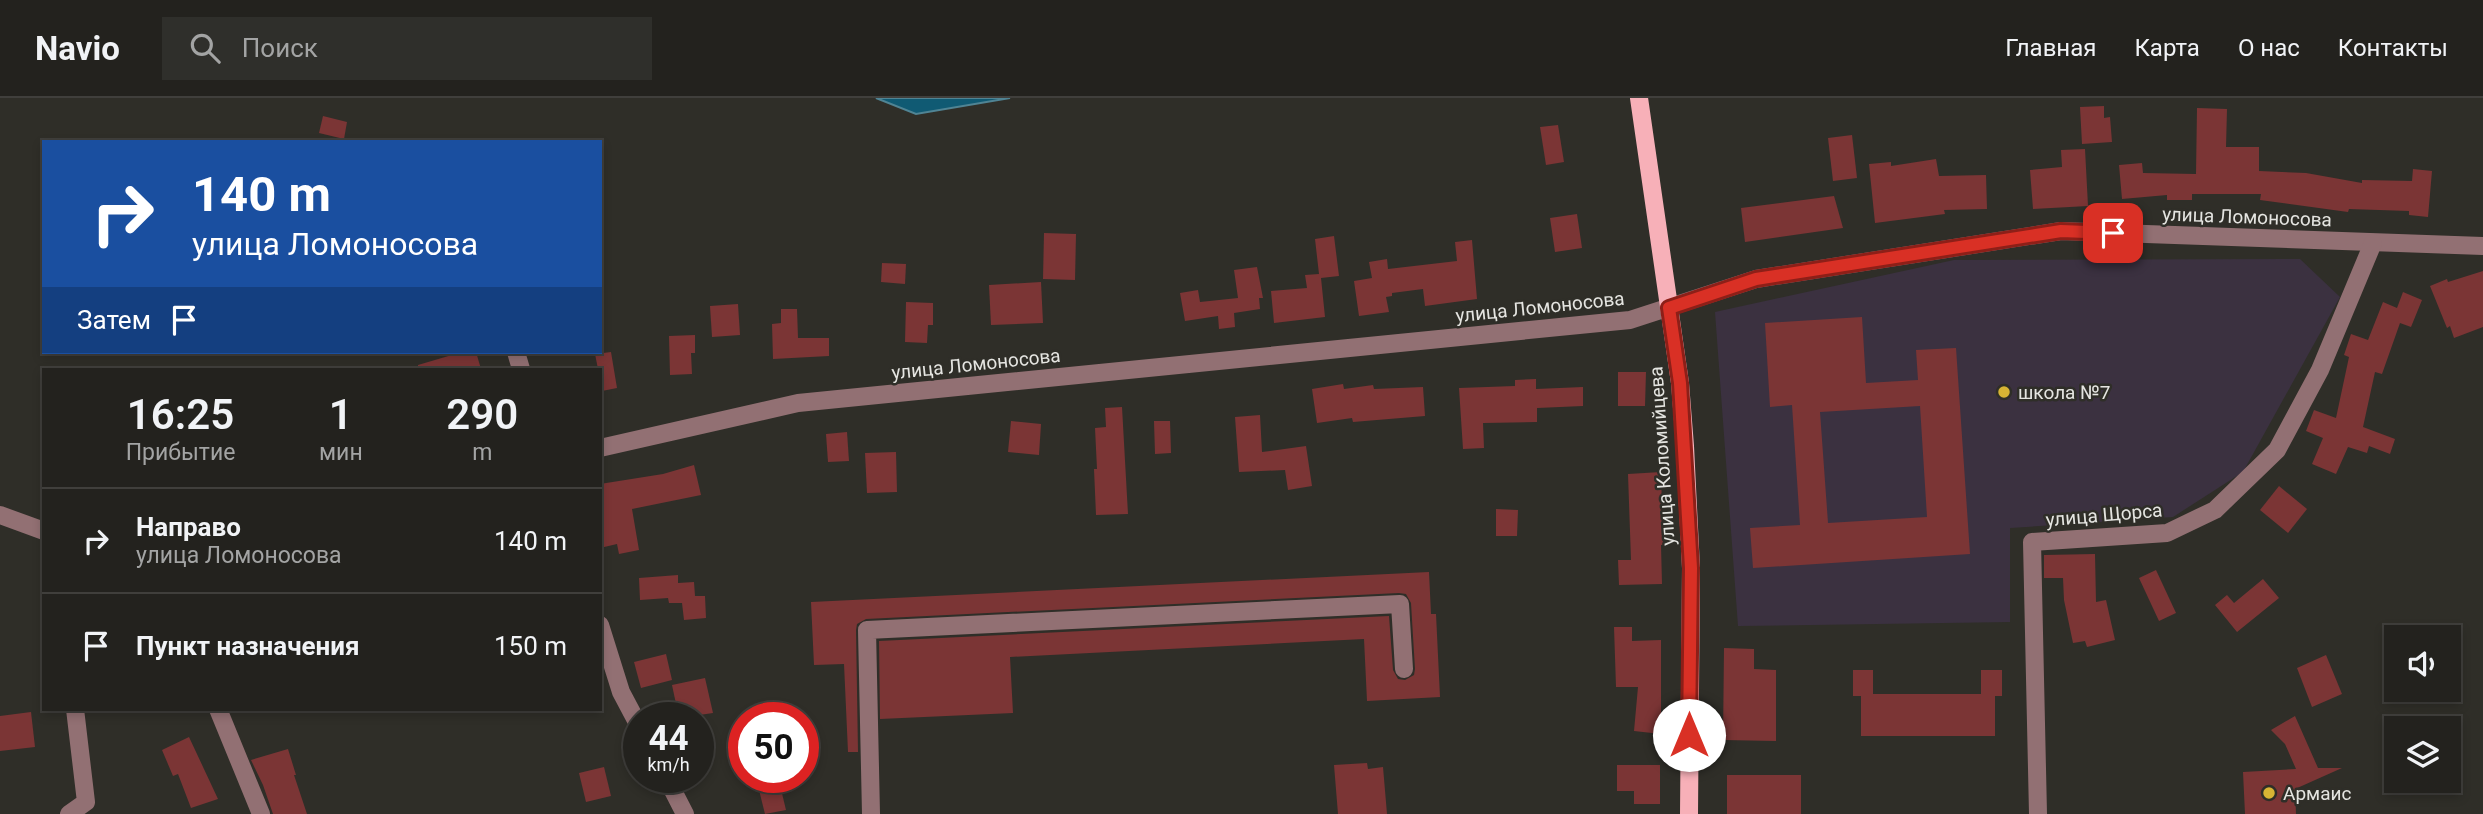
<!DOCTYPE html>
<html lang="ru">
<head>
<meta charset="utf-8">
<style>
	:root { --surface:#23221e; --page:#2f2f2b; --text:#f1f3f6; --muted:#a3a4a4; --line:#403f3c }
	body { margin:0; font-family:Roboto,sans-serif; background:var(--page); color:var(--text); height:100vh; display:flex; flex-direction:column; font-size:26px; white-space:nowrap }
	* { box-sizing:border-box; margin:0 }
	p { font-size:23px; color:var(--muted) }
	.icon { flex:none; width:38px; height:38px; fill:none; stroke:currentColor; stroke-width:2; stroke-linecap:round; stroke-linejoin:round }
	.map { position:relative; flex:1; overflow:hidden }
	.panel { position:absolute; left:42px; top:270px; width:560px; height:343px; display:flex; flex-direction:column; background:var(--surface); border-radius:0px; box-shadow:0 4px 10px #0003,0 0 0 2px var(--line) }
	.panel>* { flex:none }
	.banner { position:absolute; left:42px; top:42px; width:560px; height:214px; border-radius:0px; box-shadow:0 4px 10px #0003,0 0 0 2px var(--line); background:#1a4fa0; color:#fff; overflow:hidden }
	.controls { position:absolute; left:2384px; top:527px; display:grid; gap:14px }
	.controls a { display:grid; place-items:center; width:77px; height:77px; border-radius:0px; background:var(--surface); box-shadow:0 4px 10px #0003,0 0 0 2px var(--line); font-size:35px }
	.speed { position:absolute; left:623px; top:604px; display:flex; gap:14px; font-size:35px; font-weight:700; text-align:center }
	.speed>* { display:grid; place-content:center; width:91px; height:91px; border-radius:50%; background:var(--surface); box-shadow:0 4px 10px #0003,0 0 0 2px var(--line); line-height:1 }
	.speed small { font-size:18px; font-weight:400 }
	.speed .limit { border:10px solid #d22; background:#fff; color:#111 }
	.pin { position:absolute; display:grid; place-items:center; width:60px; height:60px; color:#fff; margin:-30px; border-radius:14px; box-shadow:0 4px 10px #0006 }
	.me { position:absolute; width:77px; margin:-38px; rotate:0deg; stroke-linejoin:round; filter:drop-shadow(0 0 5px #0008) }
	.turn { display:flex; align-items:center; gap:24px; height:147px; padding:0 35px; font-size:32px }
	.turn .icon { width:91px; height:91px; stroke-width:2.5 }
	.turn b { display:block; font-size:49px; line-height:60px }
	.then { display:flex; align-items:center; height:66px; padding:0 35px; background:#0003; gap:14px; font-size:26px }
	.eta { display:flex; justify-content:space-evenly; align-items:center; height:119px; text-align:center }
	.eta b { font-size:42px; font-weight:600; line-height:49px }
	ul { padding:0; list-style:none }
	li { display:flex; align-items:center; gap:21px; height:105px; padding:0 35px; border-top:2px solid var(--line) }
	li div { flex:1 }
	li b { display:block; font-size:26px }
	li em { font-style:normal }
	header { display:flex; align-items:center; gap:42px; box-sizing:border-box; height:98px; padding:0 35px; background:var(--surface); border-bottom:2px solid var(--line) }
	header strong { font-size:33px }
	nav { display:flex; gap:38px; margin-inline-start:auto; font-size:24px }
	.search { width:490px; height:63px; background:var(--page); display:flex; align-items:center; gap:18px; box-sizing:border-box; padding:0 24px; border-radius:0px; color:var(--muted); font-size:26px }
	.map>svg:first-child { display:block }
</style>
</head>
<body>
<header>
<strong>Navio</strong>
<div class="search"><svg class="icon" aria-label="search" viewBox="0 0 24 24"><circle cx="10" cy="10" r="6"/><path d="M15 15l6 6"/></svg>Поиск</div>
<nav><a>Главная</a><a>Карта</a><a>О нас</a><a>Контакты</a></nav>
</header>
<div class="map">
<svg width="2483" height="716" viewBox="0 0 2483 716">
	<rect width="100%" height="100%" fill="#2f2e28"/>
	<path fill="#3b3140" d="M 2300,161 L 2340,199 L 2243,374 L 2173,419 L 2010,430 L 2010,524 L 1738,528 L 1715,214 L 1954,162 Z"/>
	<path fill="#105a73" stroke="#508494" stroke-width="2" d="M 876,0 L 1010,0 L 916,16 Z"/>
	<g fill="#7b3535" fill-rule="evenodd">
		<path d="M 2104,8 L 2104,20 L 2110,19 L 2112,44 L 2082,46 L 2080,9 Z"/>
		<path d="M 2197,10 L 2227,11 L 2226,49 L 2259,49 L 2259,73 L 2306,75 L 2362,85 L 2362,82 L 2412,83 L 2413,71 L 2432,73 L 2428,119 L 2409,117 L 2409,113 L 2349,111 L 2348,114 L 2260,102 L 2261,96 L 2192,96 L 2192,102 L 2167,102 L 2167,97 L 2122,101 L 2119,67 L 2142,65 L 2143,75 L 2196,76 Z"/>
		<path d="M 323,18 L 347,24 L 344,41 L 319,35 Z"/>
		<path d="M 1558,27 L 1564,64 L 1546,67 L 1540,29 Z"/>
		<path d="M 1852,37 L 1857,80 L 1833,83 L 1828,40 Z"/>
		<path d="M 2085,51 L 2088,108 L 2033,111 L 2030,72 L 2062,69 L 2061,52 Z"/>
		<path d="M 1936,61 L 1939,78 L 1986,77 L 1987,111 L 1944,112 L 1945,116 L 1875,125 L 1869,66 L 1891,64 L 1891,68 Z"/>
		<path d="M 1834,98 L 1843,130 L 1745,144 L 1741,110 Z"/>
		<path d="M 1577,116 L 1582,150 L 1555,154 L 1550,120 Z"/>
		<path d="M 1044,135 L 1076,136 L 1075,182 L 1043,181 Z"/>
		<path d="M 1334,138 L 1339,178 L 1321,180 L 1325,219 L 1274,225 L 1271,193 L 1307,190 L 1305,177 L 1319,176 L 1315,141 Z"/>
		<path d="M 1472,142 L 1477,201 L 1425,208 L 1423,191 L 1392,195 L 1392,198 L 1386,199 L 1389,214 L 1359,218 L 1354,183 L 1372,180 L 1369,164 L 1387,161 L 1388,171 L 1457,163 L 1455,144 Z"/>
		<path d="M 882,165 L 906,166 L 905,186 L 881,184 Z"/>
		<path d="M 1257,169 L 1263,200 L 1259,200 L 1260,211 L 1234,215 L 1235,229 L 1219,231 L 1218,218 L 1185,223 L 1180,195 L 1198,192 L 1200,204 L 1238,200 L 1234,172 Z"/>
		<path d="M 2483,173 L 2483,229 L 2454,240 L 2450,228 L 2447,230 L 2430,188 L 2447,181 L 2448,184 Z"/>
		<path d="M 1041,184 L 1043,225 L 991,227 L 989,187 Z"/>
		<path d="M 2403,194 L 2422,202 L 2411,229 L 2400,225 L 2382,276 L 2375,274 L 2363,329 L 2395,341 L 2390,356 L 2369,348 L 2367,355 L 2348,349 L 2336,376 L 2312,366 L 2323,340 L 2306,333 L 2314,312 L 2336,320 L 2349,259 L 2344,257 L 2351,236 L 2368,242 L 2383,204 L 2397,210 Z"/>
		<path d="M 906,204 L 933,205 L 933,227 L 928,227 L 927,245 L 905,244 Z"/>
		<path d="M 738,206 L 740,237 L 712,239 L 710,208 Z"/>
		<path d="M 781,211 L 797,211 L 798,240 L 829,240 L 829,258 L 773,261 L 772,226 L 781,225 Z"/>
		<path d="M 1862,219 L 1866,285 L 1918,282 L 1916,252 L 1956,250 L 1970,456 L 1753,470 L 1750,430 L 1800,427 L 1792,307 L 1770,309 L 1765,225 ZM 1920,308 L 1927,419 L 1828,425 L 1820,314 Z"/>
		<path d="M 695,237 L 695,255 L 691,255 L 692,276 L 670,277 L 669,238 Z"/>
		<path d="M 462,254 L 476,254 L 481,271 L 418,271 L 418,267 Z"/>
		<path d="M 611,254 L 617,290 L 602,293 L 600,271 L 598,271 L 595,256 Z"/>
		<path d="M 1618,274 L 1646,274 L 1645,308 L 1618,308 Z"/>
		<path d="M 1536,281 L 1536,291 L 1583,289 L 1583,308 L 1537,310 L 1537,324 L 1483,325 L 1484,350 L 1463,351 L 1459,290 L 1515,288 L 1515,282 Z"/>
		<path d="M 1343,286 L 1344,291 L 1373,287 L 1374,291 L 1423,289 L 1425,318 L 1353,324 L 1352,320 L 1317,325 L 1312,291 Z"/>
		<path d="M 1122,309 L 1128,416 L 1096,417 L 1094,371 L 1097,371 L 1095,330 L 1106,329 L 1105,310 Z"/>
		<path d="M 1260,317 L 1262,354 L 1306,348 L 1312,388 L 1288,392 L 1285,372 L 1239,374 L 1235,319 Z"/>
		<path d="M 1011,323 L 1041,326 L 1039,357 L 1008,354 Z"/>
		<path d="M 1154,323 L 1170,323 L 1171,355 L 1155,356 Z"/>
		<path d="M 847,334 L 849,363 L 828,364 L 826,336 Z"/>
		<path d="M 896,354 L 897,394 L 867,395 L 865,355 Z"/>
		<path d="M 694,367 L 701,397 L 632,411 L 639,452 L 619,456 L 617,446 L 600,450 L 600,386 L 663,376 Z"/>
		<path d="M 1661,374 L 1663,447 L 1661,447 L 1662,486 L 1619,487 L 1618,462 L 1631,462 L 1628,376 Z"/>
		<path d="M 2279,388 L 2307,411 L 2288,435 L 2260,412 Z"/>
		<path d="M 1496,411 L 1518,412 L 1517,438 L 1496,438 Z"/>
		<path d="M 2095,456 L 2096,504 L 2106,502 L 2115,542 L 2087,549 L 2085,543 L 2073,545 L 2064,502 L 2063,480 L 2044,480 L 2044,457 Z"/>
		<path d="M 2156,472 L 2176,515 L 2159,523 L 2139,480 Z"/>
		<path d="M 1429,474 L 1431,516 L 1436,516 L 1440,599 L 1367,603 L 1364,541 L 1010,559 L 1013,615 L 880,621 L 879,543 L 1389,518 L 1393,572 L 1398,581 L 1405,582 L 1414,577 L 1415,571 L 1411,505 L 1406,496 L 1399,495 L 866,521 L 857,526 L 856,532 L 858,654 L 848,654 L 844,566 L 814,567 L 811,504 Z"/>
		<path d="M 678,477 L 678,485 L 694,484 L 695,498 L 705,498 L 706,520 L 684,522 L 682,505 L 669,505 L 668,500 L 640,502 L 639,480 Z"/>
		<path d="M 2263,481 L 2279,500 L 2237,534 L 2215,507 L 2227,497 L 2234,505 Z"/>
		<path d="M 1614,529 L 1632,529 L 1632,543 L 1661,542 L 1661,636 L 1634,633 L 1638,589 L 1616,589 Z"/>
		<path d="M 1724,550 L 1754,551 L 1754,571 L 1776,572 L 1776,643 L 1723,642 Z"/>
		<path d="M 666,556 L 672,582 L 641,590 L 634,564 Z"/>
		<path d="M 2326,557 L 2342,596 L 2312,609 L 2297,570 Z"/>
		<path d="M 1853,572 L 1873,572 L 1873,596 L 1981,596 L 1981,572 L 2002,572 L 2002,598 L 1995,598 L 1995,638 L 1861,638 L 1861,598 L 1853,598 Z"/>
		<path d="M 705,580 L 713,615 L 679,620 L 672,587 Z"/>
		<path d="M 31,614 L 35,649 L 0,653 L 0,618 Z"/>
		<path d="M 2295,618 L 2318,670 L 2342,670 L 2295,691 L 2296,716 L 2245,716 L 2243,674 L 2296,671 L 2285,646 L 2271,632 Z"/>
		<path d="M 189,639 L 218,701 L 191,710 L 178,676 L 173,678 L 162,652 Z"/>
		<path d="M 288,651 L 296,677 L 294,677 L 307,716 L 273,716 L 263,687 L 251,662 Z"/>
		<path d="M 1367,665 L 1368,671 L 1383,669 L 1387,716 L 1338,716 L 1334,667 Z"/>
		<path d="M 1617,667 L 1660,667 L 1660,706 L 1634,706 L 1634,693 L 1617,693 Z"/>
		<path d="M 604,669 L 611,698 L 586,704 L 579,675 Z"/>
		<rect x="1727" y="677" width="74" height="39"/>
		<path d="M 779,683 L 786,712 L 765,716 L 758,688 Z"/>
	</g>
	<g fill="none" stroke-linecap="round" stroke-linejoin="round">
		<g stroke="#927073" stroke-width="18">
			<path d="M 516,254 L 521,271"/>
			<path d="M 600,350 L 798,305 L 1630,222 L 1756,181 L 2061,133 L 2483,148"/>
			<path d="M 0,417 L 44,433"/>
			<path d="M 600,527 L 621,594 L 639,628"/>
			<path d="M 218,611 L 261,716"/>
			<path d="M 666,679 L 685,716"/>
			<path d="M 69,716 L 86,704 L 75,611"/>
			<path d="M 871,716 L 867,532 L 1400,506 L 1404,571"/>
			<path d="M 2038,716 L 2032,444 L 2167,435 L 2215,412 L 2277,352 L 2320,272 L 2373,145"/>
		</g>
		<path stroke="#f7b0b8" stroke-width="18" d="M 1639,0 L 1680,285 L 1685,348 L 1691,470 L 1689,716"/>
	</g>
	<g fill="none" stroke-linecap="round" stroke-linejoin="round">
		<g stroke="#8d1f18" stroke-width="18">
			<path id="route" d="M 1689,637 L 1691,470 L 1680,285 L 1669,210 L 1756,181 L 2061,133 L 2113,135"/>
		</g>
		<use href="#route" stroke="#d93025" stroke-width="12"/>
	</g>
	<g fill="#d7b434" stroke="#2f2e28" stroke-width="2.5">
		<circle cx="2004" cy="294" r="7"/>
		<circle cx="2269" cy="695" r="7"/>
	</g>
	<g text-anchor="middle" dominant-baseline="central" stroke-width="5" stroke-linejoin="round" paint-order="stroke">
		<g font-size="19" fill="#e5e5e1" stroke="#2f2e28">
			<text transform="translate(2247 119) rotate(2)">улица Ломоносова</text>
			<text transform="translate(1540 209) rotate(-6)">улица Ломоносова</text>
			<text transform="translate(976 266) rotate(-6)">улица Ломоносова</text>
			<text transform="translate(1662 358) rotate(-94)">улица Коломийцева</text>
			<text transform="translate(2104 417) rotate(-5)">улица Щорса</text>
		</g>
		<g font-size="19" fill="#e5e5e1" stroke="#2f2e28" text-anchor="start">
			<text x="2018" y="294">школа №7</text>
			<text x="2283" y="695">Армаис</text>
		</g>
	</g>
</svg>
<div class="controls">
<a><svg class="icon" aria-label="sound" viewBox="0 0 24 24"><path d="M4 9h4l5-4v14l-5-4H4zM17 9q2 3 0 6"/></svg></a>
<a><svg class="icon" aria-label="layers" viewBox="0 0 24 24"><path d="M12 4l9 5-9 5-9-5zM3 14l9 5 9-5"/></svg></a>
</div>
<div class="speed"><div>44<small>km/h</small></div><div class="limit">50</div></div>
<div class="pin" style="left:2113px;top:135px;background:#d93025"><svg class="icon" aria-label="arrive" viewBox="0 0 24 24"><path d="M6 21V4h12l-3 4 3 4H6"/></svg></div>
<svg class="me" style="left:1689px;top:637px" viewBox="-20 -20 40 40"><circle r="19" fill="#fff"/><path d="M0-13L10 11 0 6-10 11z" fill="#d93025"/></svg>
<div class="banner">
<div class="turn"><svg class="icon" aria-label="right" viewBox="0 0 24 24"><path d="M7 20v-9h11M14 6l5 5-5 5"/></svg><div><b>140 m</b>улица Ломоносова</div></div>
<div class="then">Затем<svg class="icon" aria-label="arrive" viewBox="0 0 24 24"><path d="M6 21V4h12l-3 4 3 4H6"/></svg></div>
</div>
<section class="panel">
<div class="eta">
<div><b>16:25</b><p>Прибытие</p></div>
<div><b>1</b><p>мин</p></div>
<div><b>290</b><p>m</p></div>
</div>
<ul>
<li><svg class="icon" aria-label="right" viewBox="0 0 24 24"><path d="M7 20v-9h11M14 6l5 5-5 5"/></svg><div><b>Направо</b><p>улица Ломоносова</p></div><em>140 m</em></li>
<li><svg class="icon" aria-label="arrive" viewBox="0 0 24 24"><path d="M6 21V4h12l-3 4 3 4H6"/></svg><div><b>Пункт назначения</b></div><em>150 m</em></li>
</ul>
</section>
</div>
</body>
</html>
